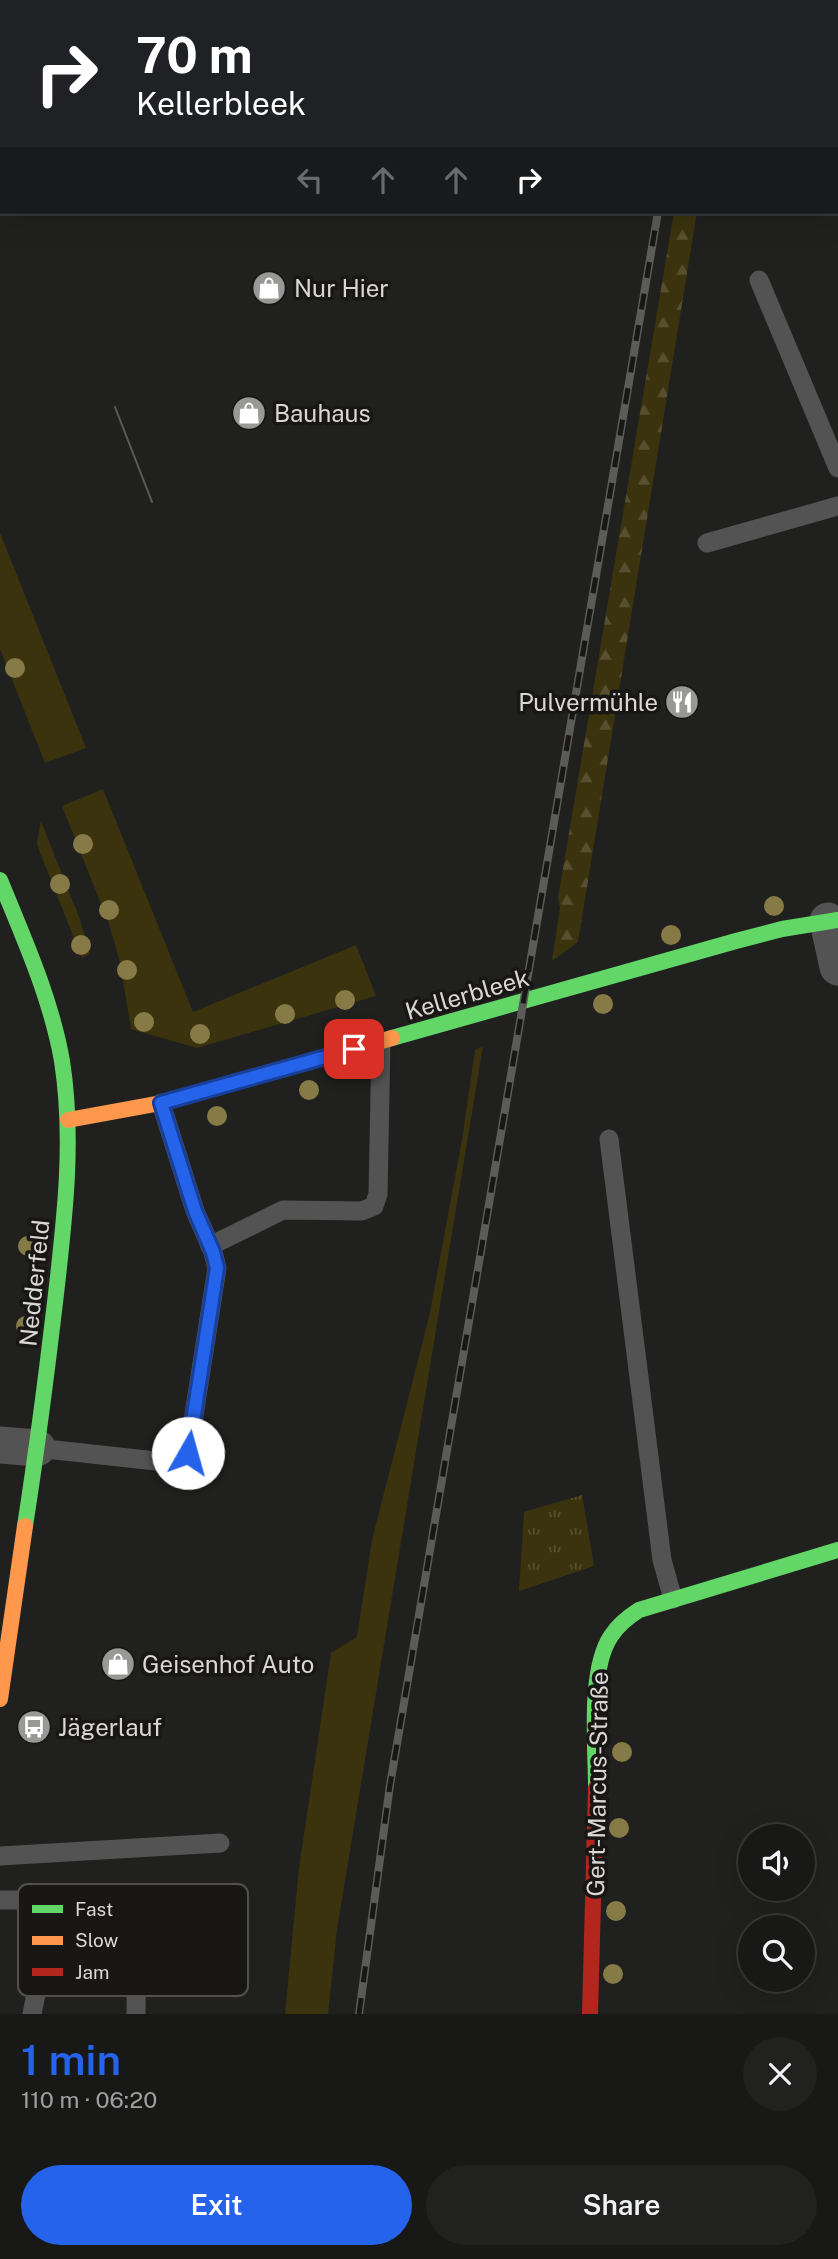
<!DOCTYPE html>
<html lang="en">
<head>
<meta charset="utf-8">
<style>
	:root { --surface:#181817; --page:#212120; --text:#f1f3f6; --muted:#9fa0a1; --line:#363736; --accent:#2563eb }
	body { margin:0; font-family:"Public Sans",sans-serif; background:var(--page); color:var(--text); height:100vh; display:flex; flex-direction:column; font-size:26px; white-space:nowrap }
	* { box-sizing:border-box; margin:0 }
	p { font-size:23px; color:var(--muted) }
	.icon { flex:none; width:38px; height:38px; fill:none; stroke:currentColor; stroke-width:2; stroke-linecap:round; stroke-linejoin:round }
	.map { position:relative; height:2014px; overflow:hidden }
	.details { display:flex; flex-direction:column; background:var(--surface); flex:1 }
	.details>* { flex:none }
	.hud { position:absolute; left:0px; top:0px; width:838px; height:214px; box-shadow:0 7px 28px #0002,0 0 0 2px var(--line); background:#202124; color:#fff; overflow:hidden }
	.controls { position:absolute; left:738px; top:1824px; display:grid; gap:14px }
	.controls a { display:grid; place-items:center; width:77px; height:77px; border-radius:50%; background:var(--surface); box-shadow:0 7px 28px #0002,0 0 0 2px var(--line); font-size:35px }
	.pin { position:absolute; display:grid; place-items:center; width:60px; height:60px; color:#fff; margin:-30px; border-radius:14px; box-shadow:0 4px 10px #0006 }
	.me { position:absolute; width:77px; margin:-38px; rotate:7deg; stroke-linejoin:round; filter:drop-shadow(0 0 5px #0008) }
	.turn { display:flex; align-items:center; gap:24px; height:147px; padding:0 21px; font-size:32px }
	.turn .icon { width:91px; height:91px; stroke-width:2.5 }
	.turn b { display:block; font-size:49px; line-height:60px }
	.lanes { display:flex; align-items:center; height:66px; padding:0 21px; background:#0003; justify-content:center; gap:35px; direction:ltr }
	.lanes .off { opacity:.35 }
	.round { display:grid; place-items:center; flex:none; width:74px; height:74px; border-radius:37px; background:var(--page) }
	.headline { display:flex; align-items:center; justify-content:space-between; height:119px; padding:0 21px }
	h1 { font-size:42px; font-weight:600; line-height:52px; color:var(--accent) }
	.button { display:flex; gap:14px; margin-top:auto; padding:14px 21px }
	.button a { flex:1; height:80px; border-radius:42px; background:var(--accent); color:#fff; font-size:28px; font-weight:600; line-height:80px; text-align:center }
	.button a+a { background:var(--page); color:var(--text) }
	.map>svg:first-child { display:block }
</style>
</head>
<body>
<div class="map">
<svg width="838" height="2014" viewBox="0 0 838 2014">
	<defs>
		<pattern id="forest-firs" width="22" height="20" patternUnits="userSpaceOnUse" patternTransform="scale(1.75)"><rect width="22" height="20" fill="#3b330e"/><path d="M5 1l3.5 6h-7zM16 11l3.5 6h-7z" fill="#575030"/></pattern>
		<pattern id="park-tufts" width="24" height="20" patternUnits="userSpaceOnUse" patternTransform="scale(1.75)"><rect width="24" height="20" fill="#3b330e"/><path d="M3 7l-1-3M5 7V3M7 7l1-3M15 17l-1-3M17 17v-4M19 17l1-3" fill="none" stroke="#575030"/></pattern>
	</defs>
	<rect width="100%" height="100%" fill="#20201f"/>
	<g fill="#3b330e">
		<path d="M 0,533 L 86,748 L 45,763 L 0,649 Z"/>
		<path d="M 103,789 L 193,1012 L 356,945 L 376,996 L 197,1048 L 131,1029 L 120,962 L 109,924 L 62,806 Z"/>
		<path d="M 41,821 L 79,917 L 90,954 L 82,958 L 39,850 L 37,843 Z"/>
		<path d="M 483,1046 L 337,1929 L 328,2014 L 285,2014 L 299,1868 L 331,1653 L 357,1637 L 372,1540 L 429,1317 L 462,1140 L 475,1050 Z"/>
	</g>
	<path fill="url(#forest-firs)" d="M 674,212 L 697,212 L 578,942 L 552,961 L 560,908 L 558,898 Z"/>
	<path fill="url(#park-tufts)" d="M 582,1495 L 594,1566 L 519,1591 L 524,1512 Z"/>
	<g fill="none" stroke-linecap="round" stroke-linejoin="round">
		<path stroke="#5a4d07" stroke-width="10" d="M 836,6 L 838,10"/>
		<g stroke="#535354" stroke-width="19">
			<path d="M 759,280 L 838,468"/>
			<path d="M 707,543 L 838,506"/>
			<path d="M 609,1139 L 662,1560 L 673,1599"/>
			<path d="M 210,1246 L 283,1210 L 362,1211 L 374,1206 L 378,1194 L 381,1042"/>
			<path d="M 37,1448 L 165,1462 L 180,1459 L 188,1453 L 217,1268 L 213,1252 L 195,1211 L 161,1103"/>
			<path d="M 0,1856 L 220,1843"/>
			<path d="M 0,1900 L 19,1900 L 48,1906 L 50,1924 L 32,2014"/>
			<path d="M 48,1906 L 137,1912 L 136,2014"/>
		</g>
		<g stroke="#535354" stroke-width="37">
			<path d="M 828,921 L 838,967"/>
			<path d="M 0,1445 L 37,1448"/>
		</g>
		<g stroke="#63d668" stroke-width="16">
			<path d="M 0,880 C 24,939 51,998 62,1061 C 74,1138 65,1216 56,1294 C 47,1371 37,1449 25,1526"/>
			<path d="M 392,1038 L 736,941 L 782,929 L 838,920"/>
			<path d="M 596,1788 C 596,1747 588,1670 611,1636 C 618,1625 628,1617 639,1610 L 838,1550"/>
		</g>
		<g stroke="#ff974d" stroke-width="16">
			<path d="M 68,1120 L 161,1103 L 392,1038"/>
			<path d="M 0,1699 L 25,1526"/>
		</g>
		<path stroke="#b3261e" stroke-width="16" d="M 590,2014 L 596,1788"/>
		<path stroke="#5c5b5a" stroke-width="2" d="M 115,407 L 152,502"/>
		<g stroke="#5c5b5a" stroke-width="8">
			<g id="rail">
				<path d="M 693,2 L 693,0"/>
				<path d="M 359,2014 L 390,1785 L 658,212"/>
			</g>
		</g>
		<use href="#rail" stroke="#181715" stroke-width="5" stroke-dasharray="16" stroke-linecap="butt"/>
	</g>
	<g fill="#867a46">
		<circle cx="15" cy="668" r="10"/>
		<circle cx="83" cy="844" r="10"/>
		<circle cx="60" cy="884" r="10"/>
		<circle cx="774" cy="906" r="10"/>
		<circle cx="109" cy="910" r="10"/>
		<circle cx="671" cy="935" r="10"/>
		<circle cx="81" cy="945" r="10"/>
		<circle cx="127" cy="970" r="10"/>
		<circle cx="345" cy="1000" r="10"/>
		<circle cx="603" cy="1004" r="10"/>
		<circle cx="285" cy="1014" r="10"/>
		<circle cx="144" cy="1022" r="10"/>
		<circle cx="200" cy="1034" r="10"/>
		<circle cx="309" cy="1090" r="10"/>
		<circle cx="217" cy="1116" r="10"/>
		<circle cx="28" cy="1246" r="10"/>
		<circle cx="26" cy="1326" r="10"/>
		<circle cx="622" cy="1752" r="10"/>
		<circle cx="619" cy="1828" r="10"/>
		<circle cx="616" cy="1911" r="10"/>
		<circle cx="613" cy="1974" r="10"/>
	</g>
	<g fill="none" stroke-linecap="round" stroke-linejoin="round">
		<g stroke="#184099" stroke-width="18">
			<path id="route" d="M 188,1453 L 217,1268 L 213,1252 L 195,1211 L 161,1103 L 354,1049"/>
		</g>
		<use href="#route" stroke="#2563eb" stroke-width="12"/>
	</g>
	<defs>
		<g id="shop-disc" transform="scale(1.75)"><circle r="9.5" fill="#989896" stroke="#181715"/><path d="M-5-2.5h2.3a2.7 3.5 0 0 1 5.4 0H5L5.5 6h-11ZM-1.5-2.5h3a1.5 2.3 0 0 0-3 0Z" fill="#fff"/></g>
		<g id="restaurant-disc" transform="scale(1.75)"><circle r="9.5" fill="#989896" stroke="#181715"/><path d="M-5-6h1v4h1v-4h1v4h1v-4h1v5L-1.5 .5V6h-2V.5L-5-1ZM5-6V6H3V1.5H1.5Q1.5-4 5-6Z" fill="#fff"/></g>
		<g id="bus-disc" transform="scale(1.75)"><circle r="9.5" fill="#989896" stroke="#181715"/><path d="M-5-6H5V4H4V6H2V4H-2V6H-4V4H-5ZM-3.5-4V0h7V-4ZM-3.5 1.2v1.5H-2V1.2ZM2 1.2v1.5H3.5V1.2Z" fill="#fff"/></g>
	</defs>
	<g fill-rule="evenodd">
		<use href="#shop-disc" x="269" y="288"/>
		<use href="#shop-disc" x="249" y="413"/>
		<use href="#restaurant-disc" x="682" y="702"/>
		<use href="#shop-disc" x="118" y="1664"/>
		<use href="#bus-disc" x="34" y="1727"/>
	</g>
	<g text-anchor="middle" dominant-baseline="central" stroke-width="7" stroke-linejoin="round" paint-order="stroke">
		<g font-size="24" fill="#d9d8d6" stroke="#181715" text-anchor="start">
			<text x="294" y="288">Nur Hier</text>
			<text x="274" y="413">Bauhaus</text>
			<text x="658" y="702" text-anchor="end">Pulvermühle</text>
			<text x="142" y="1664">Geisenhof Auto</text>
			<text x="58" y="1727">Jägerlauf</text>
		</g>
		<g font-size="24" fill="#d9d8d6" stroke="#181715">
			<text transform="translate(467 994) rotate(-16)">Kellerbleek</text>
			<text transform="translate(34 1283) rotate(-84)">Nedderfeld</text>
			<text transform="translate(597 1784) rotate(-89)">Gert-Marcus-Straße</text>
		</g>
	</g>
	<rect x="18" y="1884" width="230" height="112" rx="10" fill="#181715" stroke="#52514f" stroke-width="2"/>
	<rect x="32" y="1905" width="31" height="8" fill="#63d668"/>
	<rect x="32" y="1936" width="31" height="9" fill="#ff974d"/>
	<rect x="32" y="1968" width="31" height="8" fill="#b3261e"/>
	<g font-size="19" fill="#d9d8d6">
		<text x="75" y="1916">Fast</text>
		<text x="75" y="1947">Slow</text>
		<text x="75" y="1979">Jam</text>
	</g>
</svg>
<div class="controls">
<a><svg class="icon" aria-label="sound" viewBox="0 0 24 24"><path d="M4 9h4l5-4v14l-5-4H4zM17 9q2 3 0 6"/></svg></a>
<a><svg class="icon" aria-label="search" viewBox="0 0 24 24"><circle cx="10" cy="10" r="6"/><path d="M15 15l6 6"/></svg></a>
</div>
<div class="pin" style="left:354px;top:1049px;background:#d93025"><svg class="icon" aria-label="arrive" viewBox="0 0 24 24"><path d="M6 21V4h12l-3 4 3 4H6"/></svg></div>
<svg class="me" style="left:188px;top:1453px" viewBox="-20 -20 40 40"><circle r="19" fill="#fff"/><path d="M0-13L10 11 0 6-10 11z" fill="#2563eb"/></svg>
<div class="hud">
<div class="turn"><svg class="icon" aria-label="right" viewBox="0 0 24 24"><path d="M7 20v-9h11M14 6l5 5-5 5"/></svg><div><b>70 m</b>Kellerbleek</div></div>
<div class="lanes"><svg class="icon off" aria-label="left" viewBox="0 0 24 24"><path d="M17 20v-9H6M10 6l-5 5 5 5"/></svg><svg class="icon off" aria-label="ahead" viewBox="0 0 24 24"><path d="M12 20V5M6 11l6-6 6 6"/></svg><svg class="icon off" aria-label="ahead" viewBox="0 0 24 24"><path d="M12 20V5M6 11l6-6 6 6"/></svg><svg class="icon" aria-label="right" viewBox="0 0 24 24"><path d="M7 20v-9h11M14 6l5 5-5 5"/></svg></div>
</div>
</div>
<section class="details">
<div class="headline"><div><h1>1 min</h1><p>110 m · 06:20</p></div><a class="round"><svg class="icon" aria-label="close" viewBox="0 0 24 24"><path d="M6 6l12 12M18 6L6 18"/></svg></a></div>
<div class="button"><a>Exit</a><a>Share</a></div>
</section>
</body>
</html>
